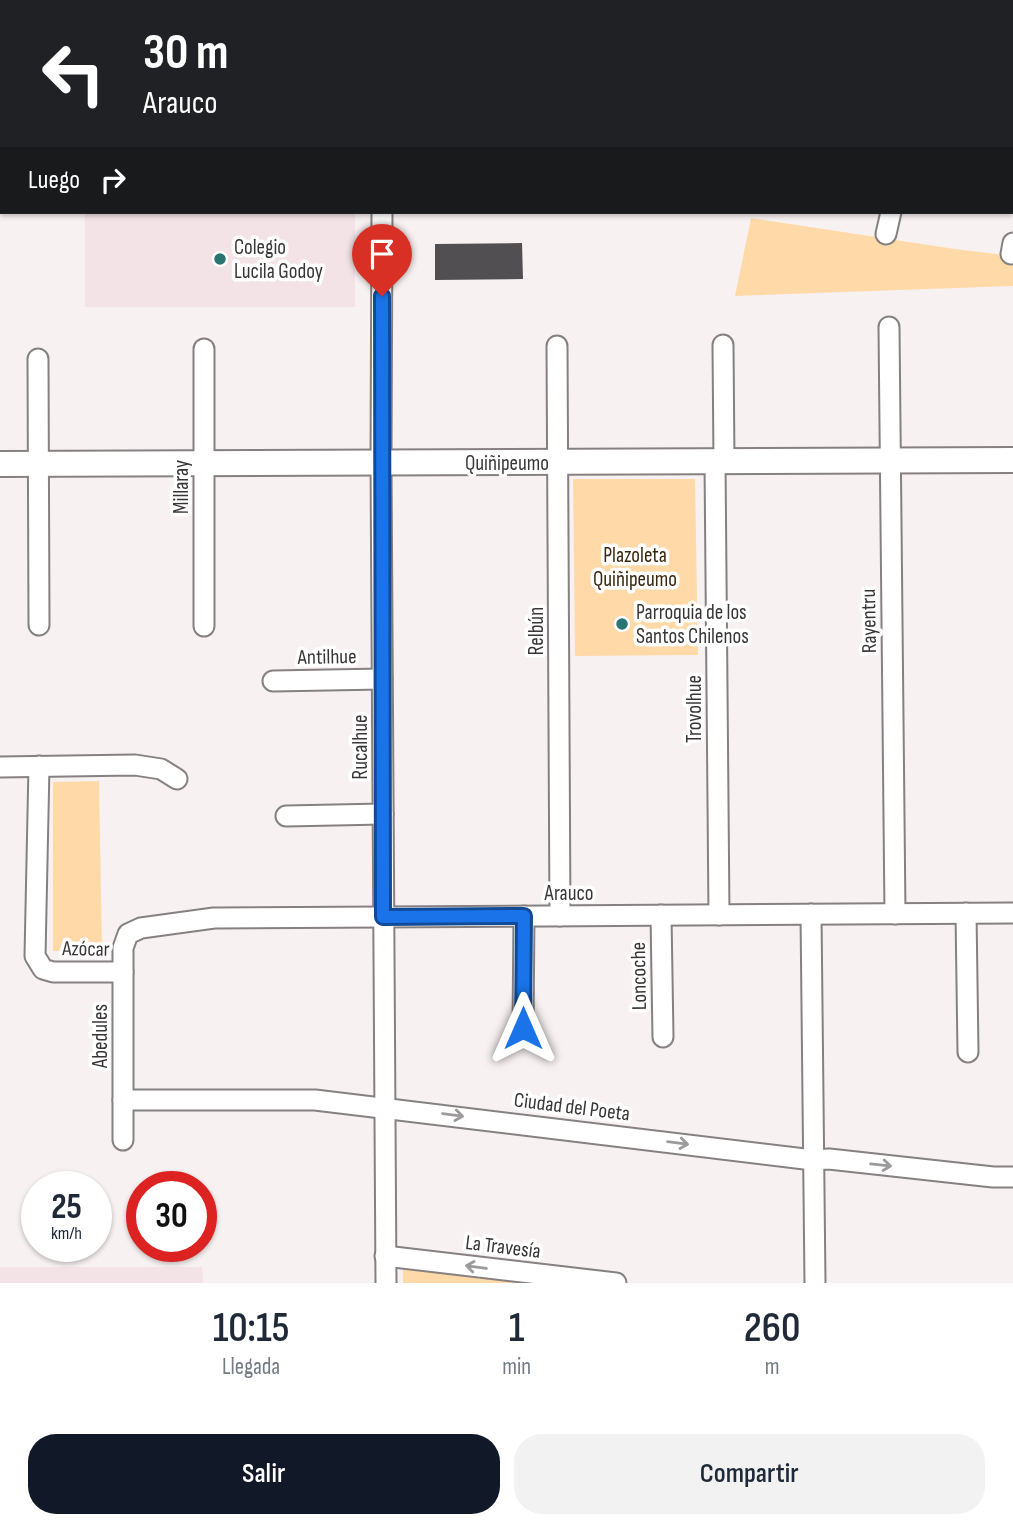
<!DOCTYPE html>
<html lang="es">
<head>
<meta charset="utf-8">
<style>
	:root { --surface:#fff; --page:#f2f2f3; --text:#1f2937; --muted:#747a83; --accent:#111827 }
	body { margin:0; font-family:"Sofia Sans Condensed",sans-serif; background:var(--page); color:var(--text); height:100vh; display:flex; flex-direction:column; font-size:26px; white-space:nowrap }
	* { box-sizing:border-box; margin:0 }
	p { font-size:23px; color:var(--muted) }
	.icon { flex:none; width:38px; height:38px; fill:none; stroke:currentColor; stroke-width:2; stroke-linecap:round; stroke-linejoin:round }
	.map { position:relative; height:1283px; overflow:hidden }
	.details { display:flex; flex-direction:column; background:var(--surface); flex:1 }
	.details>* { flex:none }
	.hud { position:absolute; left:0px; top:0px; width:1013px; height:214px; box-shadow:0 2px 5px #0004; background:#202124; color:#fff; overflow:hidden }
	.speed { position:absolute; left:21px; top:1171px; display:flex; gap:14px; font-size:35px; font-weight:700; text-align:center }
	.speed>* { display:grid; place-content:center; width:91px; height:91px; border-radius:50%; background:var(--surface); box-shadow:0 2px 5px #0004; line-height:1 }
	.speed small { font-size:18px; font-weight:400 }
	.speed .limit { border:10px solid #d22; background:#fff; color:#111 }
	.pin { position:absolute; display:grid; place-items:center; width:60px; height:60px; color:#fff; margin:-72px -30px; border-radius:50% 50% 50% 0; rotate:-45deg; box-shadow:0 0 7px #0007 }
	.pin .icon { rotate:45deg }
	.me { position:absolute; width:77px; margin:-38px; rotate:0deg; stroke-linejoin:round; filter:drop-shadow(0 0 5px #0008) }
	.turn { display:flex; align-items:center; gap:24px; height:147px; padding:0 28px; font-size:32px }
	.turn .icon { width:91px; height:91px; stroke-width:2.5 }
	.turn b { display:block; font-size:49px; line-height:60px }
	.then { display:flex; align-items:center; height:66px; padding:0 28px; background:#0003; gap:14px; font-size:26px }
	.eta { display:flex; justify-content:space-evenly; align-items:center; height:119px; text-align:center }
	.eta b { font-size:42px; font-weight:600; line-height:49px }
	.primary-button { display:flex; gap:14px; margin-top:auto; padding:14px 28px }
	.primary-button a { flex:1; height:80px; border-radius:28px; background:var(--accent); color:#fff; font-size:28px; font-weight:600; line-height:80px; text-align:center }
	.primary-button a+a { background:var(--page); color:var(--text) }
	.map>svg:first-child { display:block }
</style>
</head>
<body>
<div class="map">
<svg width="1013" height="1283" viewBox="0 0 1013 1283">
	<rect width="100%" height="100%" fill="#f8f1f2"/>
	<g fill="#f3e3e6">
		<rect x="308" y="0" width="237" height="2"/>
		<rect x="85" y="212" width="270" height="95"/>
		<path d="M 0,1267 L 202,1267 L 203,1283 L 0,1283 Z"/>
	</g>
	<g fill="#ffdaa8">
		<path d="M 751,218 L 955,249 L 1013,256 L 1013,286 L 735,296 Z"/>
		<path d="M 573,479 L 695,479 L 698,655 L 575,656 Z"/>
		<path d="M 99,781 L 102,950 L 53,951 L 53,782 Z"/>
		<path d="M 403,1267 L 526,1283 L 403,1283 Z"/>
	</g>
	<path fill="#524f52" d="M 522,243 L 523,279 L 435,280 L 435,244 Z"/>
	<g fill="none" stroke-linecap="round" stroke-linejoin="round">
		<g stroke="#868081" stroke-width="13">
			<path id="service" d="M 0,157 L 1,157"/>
		</g>
		<g stroke="#868081" stroke-width="23">
			<g id="minor">
				<path d="M 816,2 L 817,0"/>
				<path d="M 936,2 L 937,0"/>
				<path d="M 382,212 L 381,463 L 386,1283"/>
				<path d="M 886,234 L 891,212"/>
				<path d="M 1011,254 L 1013,243"/>
				<path d="M 889,327 L 895,914"/>
				<path d="M 723,345 L 724,462"/>
				<path d="M 557,346 L 560,916"/>
				<path d="M 204,349 L 204,626"/>
				<path d="M 38,359 L 39,625"/>
				<path d="M 715,462 L 719,915"/>
				<path d="M 273,681 L 382,679"/>
				<path d="M 39,766 L 35,956 L 43,969 L 53,972 L 123,972"/>
				<path d="M 0,767 L 135,765 L 161,769 L 177,779"/>
				<path d="M 286,816 L 383,814"/>
				<path d="M 966,913 L 968,1052"/>
				<path d="M 811,914 L 815,1283"/>
				<path d="M 661,915 L 663,1037"/>
				<path d="M 523,1028 L 524,916"/>
				<path d="M 123,1100 L 315,1100 L 813,1160 L 829,1159 L 993,1177 L 1013,1177"/>
				<path d="M 123,1140 L 123,948 L 128,934 L 141,928 L 214,918 L 1013,913"/>
				<path d="M 385,1256 L 616,1283"/>
			</g>
		</g>
		<g stroke="#868081" stroke-width="28">
			<path id="tertiary" d="M 0,464 L 1013,460"/>
		</g>
		<use href="#service" stroke="#fff" stroke-width="10"/>
		<use href="#minor" stroke="#fff" stroke-width="19"/>
		<use href="#tertiary" stroke="#fff" stroke-width="24"/>
	</g>
	<defs><path id="oneway-shaft" d="M-6 0H5M1.5-3L5.5 0L1.5 3" fill="none" stroke-width="1.6" stroke-linecap="round" stroke-linejoin="round" transform="scale(1.75)"/></defs>
	<g stroke="#9c9a9a">
		<use href="#oneway-shaft" transform="translate(453 1115) rotate(7)"/>
		<use href="#oneway-shaft" transform="translate(678 1143) rotate(7)"/>
		<use href="#oneway-shaft" transform="translate(881 1165) rotate(6)"/>
		<use href="#oneway-shaft" transform="translate(476 1267) rotate(-173)"/>
	</g>
	<g fill="none" stroke-linecap="round" stroke-linejoin="round">
		<g stroke="#114b97" stroke-width="18">
			<path id="route" d="M 382,296 L 383,917 L 524,916 L 523,1028"/>
		</g>
		<use href="#route" stroke="#1a73e8" stroke-width="12"/>
	</g>
	<g fill="#2a7473" stroke="#fff" stroke-width="2.5">
		<circle cx="220" cy="259" r="7"/>
		<circle cx="622" cy="624" r="7"/>
	</g>
	<g text-anchor="middle" dominant-baseline="central" stroke-width="7" stroke-linejoin="round" paint-order="stroke">
		<g font-size="21" fill="#383536" stroke="#fff" text-anchor="start">
			<text x="234" y="247">Colegio<tspan x="234" dy="24">Lucila Godoy</tspan></text>
			<text x="636" y="612">Parroquia de los<tspan x="636" dy="24">Santos Chilenos</tspan></text>
		</g>
		<g font-size="21" fill="#383536" stroke="#fff">
			<text x="507" y="463">Quiñipeumo</text>
			<text transform="translate(181 487) rotate(-90)">Millaray</text>
			<text transform="translate(869 621) rotate(-91)">Rayentru</text>
			<text transform="translate(536 631) rotate(-90)">Relbún</text>
			<text transform="translate(327 657) rotate(-1)">Antilhue</text>
			<text transform="translate(694 709) rotate(-90)">Trovolhue</text>
			<text transform="translate(360 747) rotate(-90)">Rucalhue</text>
			<text x="569" y="893">Arauco</text>
			<text transform="translate(86 949) rotate(1)">Azócar</text>
			<text transform="translate(639 976) rotate(-91)">Loncoche</text>
			<text transform="translate(100 1036) rotate(-90)">Abedules</text>
			<text transform="translate(572 1107) rotate(7)">Ciudad del Poeta</text>
			<text transform="translate(503 1247) rotate(7)">La Travesía</text>
		</g>
		<g font-size="21" fill="#37260c" stroke="#fff">
			<text x="635" y="555">Plazoleta<tspan x="635" dy="24">Quiñipeumo</tspan></text>
		</g>
	</g>
</svg>
<div class="speed"><div>25<small>km/h</small></div><div class="limit">30</div></div>
<div class="pin" style="left:382px;top:296px;background:#d93025"><svg class="icon" aria-label="arrive" viewBox="0 0 24 24"><path d="M6 21V4h12l-3 4 3 4H6"/></svg></div>
<svg class="me" style="left:523px;top:1028px" viewBox="-20 -20 40 40"><path d="M0-17L14 15 0 8-14 15z" fill="#1a73e8" stroke="#fff" stroke-width="4"/></svg>
<div class="hud">
<div class="turn"><svg class="icon" aria-label="left" viewBox="0 0 24 24"><path d="M17 20v-9H6M10 6l-5 5 5 5"/></svg><div><b>30 m</b>Arauco</div></div>
<div class="then">Luego<svg class="icon" aria-label="right" viewBox="0 0 24 24"><path d="M7 20v-9h11M14 6l5 5-5 5"/></svg></div>
</div>
</div>
<section class="details">
<div class="eta">
<div><b>10:15</b><p>Llegada</p></div>
<div><b>1</b><p>min</p></div>
<div><b>260</b><p>m</p></div>
</div>
<div class="primary-button"><a>Salir</a><a>Compartir</a></div>
</section>
</body>
</html>
